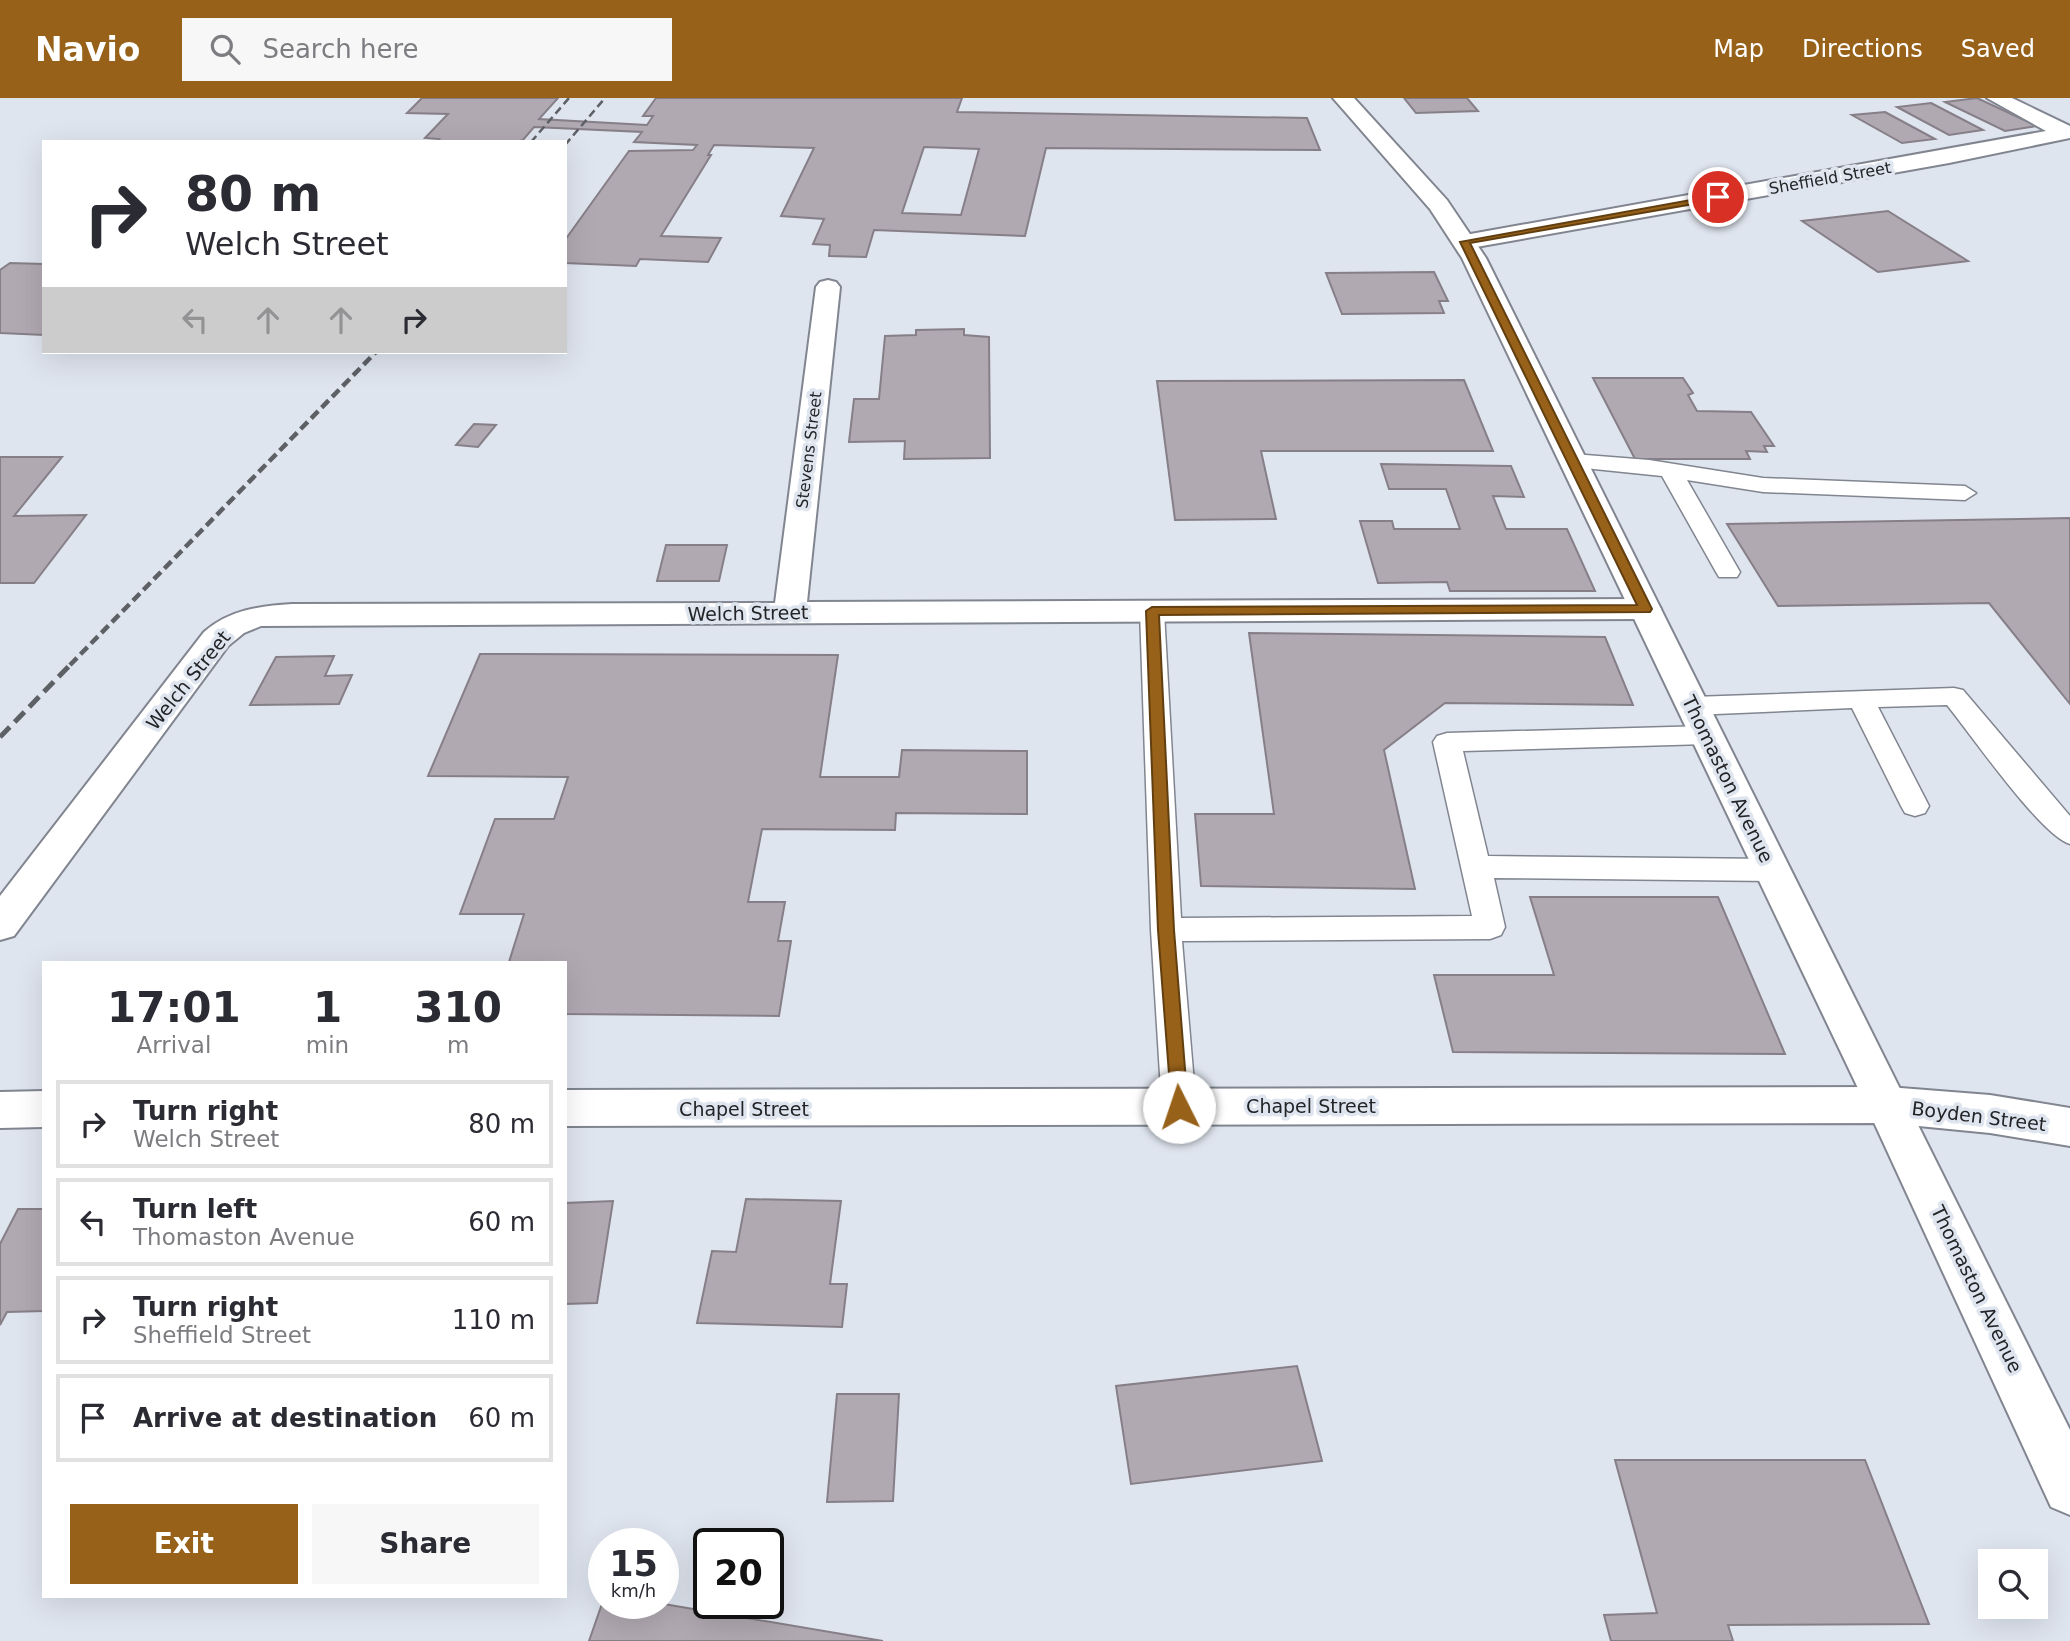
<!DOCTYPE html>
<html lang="en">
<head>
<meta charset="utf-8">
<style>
	:root { --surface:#fff; --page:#f7f7f7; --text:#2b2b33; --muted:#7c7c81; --line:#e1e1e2; --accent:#976119 }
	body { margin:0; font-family:"DejaVu Sans",sans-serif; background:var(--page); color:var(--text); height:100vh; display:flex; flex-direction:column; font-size:26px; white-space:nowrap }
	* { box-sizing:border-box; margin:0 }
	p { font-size:23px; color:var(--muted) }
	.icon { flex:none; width:38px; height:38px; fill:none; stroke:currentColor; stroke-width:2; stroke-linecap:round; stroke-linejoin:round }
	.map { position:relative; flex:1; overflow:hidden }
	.drawer { position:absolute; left:42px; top:863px; width:525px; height:637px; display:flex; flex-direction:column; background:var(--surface); border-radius:0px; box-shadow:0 7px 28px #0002 }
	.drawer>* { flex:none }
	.top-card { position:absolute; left:42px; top:42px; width:525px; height:214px; border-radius:0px; box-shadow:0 7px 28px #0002; background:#fff; color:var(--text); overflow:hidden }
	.controls { position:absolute; left:1978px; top:1451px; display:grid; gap:14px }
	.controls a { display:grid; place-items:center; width:70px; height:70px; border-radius:0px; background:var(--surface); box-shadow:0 7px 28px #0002; font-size:35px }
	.speed { position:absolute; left:588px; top:1430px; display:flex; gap:14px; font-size:35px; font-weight:700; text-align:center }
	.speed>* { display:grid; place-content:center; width:91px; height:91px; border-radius:50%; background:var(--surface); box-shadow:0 7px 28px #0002; line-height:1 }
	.speed small { font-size:18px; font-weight:400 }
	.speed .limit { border:4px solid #111; border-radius:10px; background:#fff; color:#111 }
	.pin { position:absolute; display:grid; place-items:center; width:60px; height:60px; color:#fff; margin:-30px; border:4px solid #fff; border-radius:50%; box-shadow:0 2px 7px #0007 }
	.me { position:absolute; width:77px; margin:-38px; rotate:356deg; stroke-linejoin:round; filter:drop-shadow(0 0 5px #0008) }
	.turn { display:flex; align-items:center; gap:24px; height:147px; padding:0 28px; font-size:32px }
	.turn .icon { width:91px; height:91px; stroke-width:2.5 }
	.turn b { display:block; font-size:49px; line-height:60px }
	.lanes { display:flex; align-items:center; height:66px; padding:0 28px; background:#0003; justify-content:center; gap:35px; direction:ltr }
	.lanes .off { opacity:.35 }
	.eta { display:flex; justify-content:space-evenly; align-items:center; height:119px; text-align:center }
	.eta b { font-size:42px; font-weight:600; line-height:49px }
	.cta { display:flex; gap:14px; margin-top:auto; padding:14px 28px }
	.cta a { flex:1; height:80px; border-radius:0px; background:var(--accent); color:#fff; font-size:28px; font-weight:600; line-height:80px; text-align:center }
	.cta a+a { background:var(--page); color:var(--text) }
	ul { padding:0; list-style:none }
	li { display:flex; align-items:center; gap:21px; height:88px; margin:0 14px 10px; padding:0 14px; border:4px solid var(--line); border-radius:0px }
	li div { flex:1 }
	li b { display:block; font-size:26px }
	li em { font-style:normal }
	header { display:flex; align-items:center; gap:42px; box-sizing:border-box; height:98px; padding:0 35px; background:var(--accent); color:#fff }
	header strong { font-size:33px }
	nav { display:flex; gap:38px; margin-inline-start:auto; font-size:24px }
	.search { width:490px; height:63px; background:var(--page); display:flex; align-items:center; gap:18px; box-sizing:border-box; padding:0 24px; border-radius:0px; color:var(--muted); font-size:26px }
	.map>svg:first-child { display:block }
</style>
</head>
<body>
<header>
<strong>Navio</strong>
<div class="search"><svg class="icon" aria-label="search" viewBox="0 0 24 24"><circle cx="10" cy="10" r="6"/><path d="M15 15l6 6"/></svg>Search here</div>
<nav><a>Map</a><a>Directions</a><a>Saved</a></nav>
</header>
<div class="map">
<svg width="2070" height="1543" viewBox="0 0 2070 1543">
	<rect width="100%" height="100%" fill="#dfe5ef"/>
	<g fill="#b1a9b2" stroke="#867f87" stroke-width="2" fill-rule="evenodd">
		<path d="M 422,0 L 558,0 L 539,21 L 647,27 L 653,18 L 643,18 L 656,0 L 962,0 L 957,14 L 1307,20 L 1320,52 L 1046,50 L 1025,138 L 874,132 L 866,159 L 829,158 L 830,147 L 813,146 L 824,121 L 781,118 L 814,50 L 714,47 L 708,57 L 711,57 L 661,138 L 721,140 L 708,164 L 640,161 L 636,168 L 565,165 L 565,142 L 629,53 L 693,52 L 697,47 L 634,44 L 642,34 L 534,29 L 523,42 L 517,44 L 436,44 L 439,41 L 425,40 L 448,16 L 407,15 ZM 924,49 L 979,51 L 961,117 L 902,115 Z"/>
		<path d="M 1404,0 L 1467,0 L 1478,13 L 1416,15 Z"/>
		<path d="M 1977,0 L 2037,28 L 2005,33 L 1945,4 Z"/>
		<path d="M 1931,5 L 1983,32 L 1949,37 L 1897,9 Z"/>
		<path d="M 1885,14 L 1935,41 L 1902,45 L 1852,17 Z"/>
		<path d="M 1888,113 L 1968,163 L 1878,174 L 1802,123 Z"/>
		<path d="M 10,165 L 44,166 L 44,237 L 0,235 L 0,172 Z"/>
		<path d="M 1434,174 L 1448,203 L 1439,203 L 1444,215 L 1342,216 L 1326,175 Z"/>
		<path d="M 964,231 L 964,237 L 989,239 L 990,360 L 904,361 L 905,343 L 849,344 L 854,301 L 879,301 L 885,238 L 916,237 L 916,232 Z"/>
		<path d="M 1593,280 L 1683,280 L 1693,295 L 1688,297 L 1697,313 L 1751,314 L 1774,348 L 1764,348 L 1767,354 L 1746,353 L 1750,361 L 1635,361 Z"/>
		<path d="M 1464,282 L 1493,353 L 1261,353 L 1276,421 L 1175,422 L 1157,283 Z"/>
		<path d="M 474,326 L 496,327 L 478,349 L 456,347 Z"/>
		<path d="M 0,359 L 62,359 L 14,418 L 86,417 L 34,485 L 0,485 Z"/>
		<path d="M 1381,366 L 1511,368 L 1524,399 L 1493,398 L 1506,431 L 1567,431 L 1595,493 L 1450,493 L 1447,484 L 1378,485 L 1360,423 L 1392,423 L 1394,431 L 1460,431 L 1446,391 L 1389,391 Z"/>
		<path d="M 2070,420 L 2070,606 L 1989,505 L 1778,508 L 1727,426 Z"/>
		<path d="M 666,447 L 727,447 L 719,483 L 657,483 Z"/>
		<path d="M 1249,535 L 1605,539 L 1633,607 L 1445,605 L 1384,652 L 1415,791 L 1201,788 L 1195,716 L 1274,716 Z"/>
		<path d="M 480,556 L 838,557 L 820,679 L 899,679 L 902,652 L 1027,653 L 1027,716 L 896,715 L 895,732 L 762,731 L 748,804 L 785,804 L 778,843 L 791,843 L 779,918 L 565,916 L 565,864 L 509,864 L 524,816 L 460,816 L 495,721 L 554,721 L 568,679 L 428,678 Z"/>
		<path d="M 334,558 L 325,578 L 352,577 L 339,606 L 250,607 L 276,559 Z"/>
		<path d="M 1530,799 L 1718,799 L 1785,956 L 1453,954 L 1434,877 L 1554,877 Z"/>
		<path d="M 746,1101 L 841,1103 L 830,1186 L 847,1186 L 842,1229 L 697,1225 L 712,1153 L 736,1154 Z"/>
		<path d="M 613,1103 L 597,1205 L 565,1206 L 565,1105 Z"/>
		<path d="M 18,1111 L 44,1111 L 44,1213 L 7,1214 L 0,1227 L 0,1146 Z"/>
		<path d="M 1297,1268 L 1322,1363 L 1131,1386 L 1116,1288 Z"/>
		<path d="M 837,1296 L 899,1296 L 893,1403 L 827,1404 Z"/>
		<path d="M 1615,1362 L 1865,1362 L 1929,1526 L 1728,1527 L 1733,1543 L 1611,1543 L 1604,1517 L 1657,1515 Z"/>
		<path d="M 604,1500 L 604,1505 L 658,1505 L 883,1543 L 589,1543 Z"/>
	</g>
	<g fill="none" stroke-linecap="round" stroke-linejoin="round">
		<g stroke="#80858f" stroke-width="3">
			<g id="lane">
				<path d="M 1573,356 L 1649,362 L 1763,380 L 1965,388 L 1976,395 L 1965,402 L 1763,394 L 1687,382 L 1740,474 L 1737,479 L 1719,479 L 1716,474 L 1662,378 L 1565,368 L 1562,363 Z"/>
				<path d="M 1152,506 L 1161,508 L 1164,513 L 1181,820 L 1472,818 L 1433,644 L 1437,638 L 1447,635 L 1707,628 L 1717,631 L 1721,637 L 1717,643 L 1707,646 L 1463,653 L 1488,758 L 1773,761 L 1784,764 L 1788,772 L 1784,780 L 1773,783 L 1494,780 L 1505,829 L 1501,837 L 1490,841 L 1182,843 L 1196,1009 L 1191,1019 L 1179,1023 L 1167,1019 L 1162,1009 L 1151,832 L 1140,513 L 1143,508 Z"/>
				<path d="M 1954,590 L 1963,592 L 2070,718 L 2070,746 C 2041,738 1970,635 1947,607 L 1878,609 L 1929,708 L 1925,715 L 1915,718 L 1905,715 L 1901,708 L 1852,610 L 1693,617 L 1684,614 L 1680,608 L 1684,602 L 1693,599 Z"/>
			</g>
		</g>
		<g stroke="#80858f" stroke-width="4">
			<g id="street">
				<path d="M 1987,0 L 2012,0 L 2070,28 L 2070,40 L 1949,65 L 1465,151 L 1454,144 L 1465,137 L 2046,33 Z"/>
				<path d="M 828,182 L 836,184 L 840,189 L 807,504 L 1645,501 L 1656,504 L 1661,511 L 1656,518 L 1645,521 L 261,528 L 244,535 L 228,548 L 14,838 L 0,842 L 0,798 L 204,534 C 229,512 260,508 292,506 L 775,505 L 816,189 L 820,184 Z"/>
				<path d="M 1888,989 L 1990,997 L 2070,1010 L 2070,1048 L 1990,1035 L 1888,1025 L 565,1028 L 565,992 Z"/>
				<path d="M 44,993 L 44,1029 L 0,1030 L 0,994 Z"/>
			</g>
		</g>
		<g stroke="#80858f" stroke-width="4">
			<path id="secondary" d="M 1333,0 L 1354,0 L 1447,102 L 1486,160 L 2070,1332 L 2070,1417 L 2051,1409 L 1866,1007 L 1462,160 L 1430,111 Z"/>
		</g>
		<use href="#lane" fill="#fff" fill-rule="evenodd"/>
		<use href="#street" fill="#fff" fill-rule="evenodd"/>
		<use href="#secondary" fill="#fff" fill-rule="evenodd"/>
		<g stroke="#5d6065" stroke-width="2.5" stroke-dasharray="8 4.5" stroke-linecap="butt">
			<path d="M 531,44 L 569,0"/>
			<path d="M 565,47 L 605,0"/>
		</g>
		<path stroke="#5d6065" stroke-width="4.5" stroke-dasharray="10 5" stroke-linecap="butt" d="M 70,567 L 376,254"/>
		<path stroke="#5d6065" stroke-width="5" stroke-dasharray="14 7" stroke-linecap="butt" d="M 0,639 L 72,565"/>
	</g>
	<path fill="#976119" stroke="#623f10" stroke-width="2" d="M 1718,97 L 1722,101 L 1470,145 L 1652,511 L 1650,514 L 1159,517 L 1174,832 L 1188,1009 L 1179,1017 L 1172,1015 L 1158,832 L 1146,513 L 1152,509 L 1637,507 L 1460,144 Z"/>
	<g text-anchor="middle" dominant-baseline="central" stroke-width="7" stroke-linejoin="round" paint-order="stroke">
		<g font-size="16" fill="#222427" stroke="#dfe5ef">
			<text transform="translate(1830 80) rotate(-10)">Sheffield Street</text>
			<text transform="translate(809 352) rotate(-83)">Stevens Street</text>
		</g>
		<g font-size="19" fill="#222427" stroke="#dfe5ef">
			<text transform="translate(748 515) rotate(-1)">Welch Street</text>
			<text transform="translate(188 582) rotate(-51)">Welch Street</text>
			<text transform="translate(1728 681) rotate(64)">Thomaston Avenue</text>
			<text x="1311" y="1008">Chapel Street</text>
			<text x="744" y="1011">Chapel Street</text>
			<text transform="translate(1979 1018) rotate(7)">Boyden Street</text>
			<text transform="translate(1977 1191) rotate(64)">Thomaston Avenue</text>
		</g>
	</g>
</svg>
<div class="controls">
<a><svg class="icon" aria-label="search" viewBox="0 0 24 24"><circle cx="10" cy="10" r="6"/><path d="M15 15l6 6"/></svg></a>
</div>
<div class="speed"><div>15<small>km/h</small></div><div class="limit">20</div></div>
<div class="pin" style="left:1718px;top:99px;background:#d93025"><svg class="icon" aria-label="arrive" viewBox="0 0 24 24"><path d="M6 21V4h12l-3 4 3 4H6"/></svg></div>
<svg class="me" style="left:1179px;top:1009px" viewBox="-20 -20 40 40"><circle r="19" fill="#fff"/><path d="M0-13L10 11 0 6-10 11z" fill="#976119"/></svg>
<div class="top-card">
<div class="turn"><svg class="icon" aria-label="right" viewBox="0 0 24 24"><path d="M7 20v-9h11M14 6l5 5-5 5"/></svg><div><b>80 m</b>Welch Street</div></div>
<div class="lanes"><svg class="icon off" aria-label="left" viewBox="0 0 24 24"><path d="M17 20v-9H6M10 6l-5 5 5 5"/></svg><svg class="icon off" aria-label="ahead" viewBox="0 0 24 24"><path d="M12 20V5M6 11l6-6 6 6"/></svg><svg class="icon off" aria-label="ahead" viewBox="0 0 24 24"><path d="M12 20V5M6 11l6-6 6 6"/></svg><svg class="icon" aria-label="right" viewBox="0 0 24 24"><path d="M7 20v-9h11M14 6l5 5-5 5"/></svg></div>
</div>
<section class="drawer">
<div class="eta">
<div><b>17:01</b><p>Arrival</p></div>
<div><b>1</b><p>min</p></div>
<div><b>310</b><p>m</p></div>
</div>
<ul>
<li><svg class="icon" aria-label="right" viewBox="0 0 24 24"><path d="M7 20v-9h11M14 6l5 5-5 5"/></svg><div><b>Turn right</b><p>Welch Street</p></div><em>80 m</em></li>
<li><svg class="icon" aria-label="left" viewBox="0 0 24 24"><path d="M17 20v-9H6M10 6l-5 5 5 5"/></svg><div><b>Turn left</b><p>Thomaston Avenue</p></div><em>60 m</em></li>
<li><svg class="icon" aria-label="right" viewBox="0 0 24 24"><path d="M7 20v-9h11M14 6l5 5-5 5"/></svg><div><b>Turn right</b><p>Sheffield Street</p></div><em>110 m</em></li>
<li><svg class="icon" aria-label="arrive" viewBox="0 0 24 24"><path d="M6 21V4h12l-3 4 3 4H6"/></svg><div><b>Arrive at destination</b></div><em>60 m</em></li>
</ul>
<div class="cta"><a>Exit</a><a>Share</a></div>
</section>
</div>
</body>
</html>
